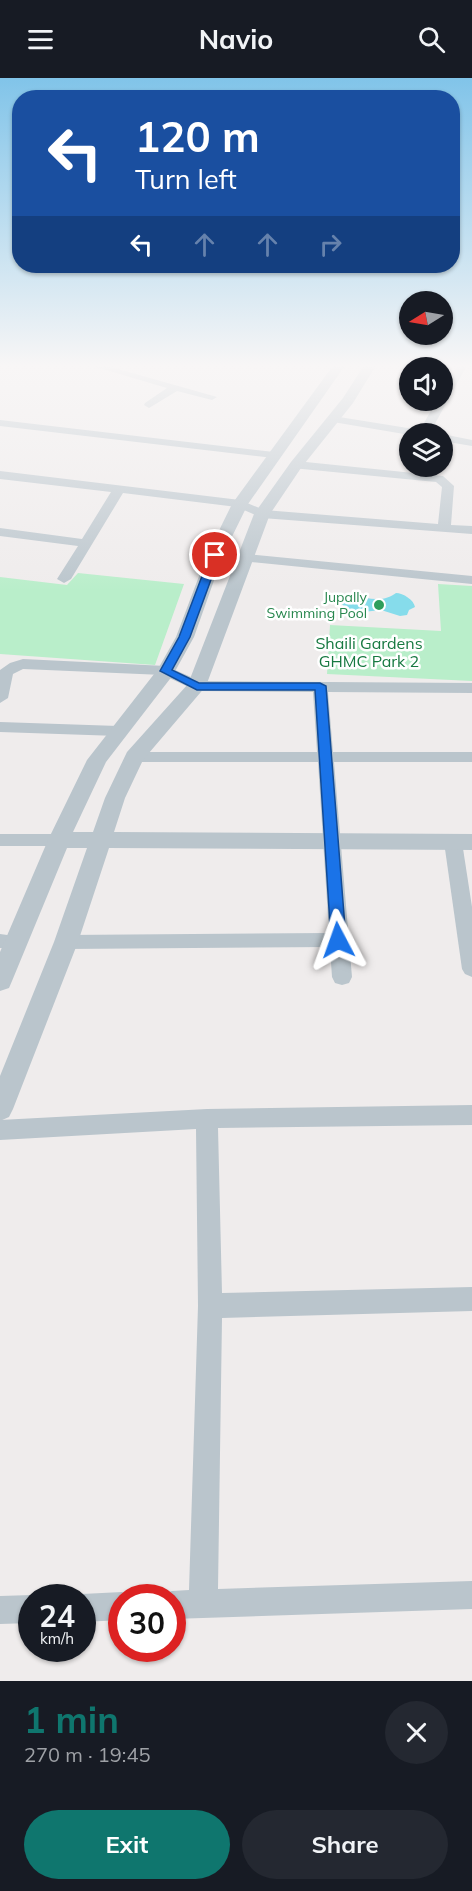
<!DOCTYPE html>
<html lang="en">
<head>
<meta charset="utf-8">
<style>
	:root { --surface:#171b24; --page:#242831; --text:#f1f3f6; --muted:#9ea1a6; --accent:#0f766e }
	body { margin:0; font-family:Mulish,sans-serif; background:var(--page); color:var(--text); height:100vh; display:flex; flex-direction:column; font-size:22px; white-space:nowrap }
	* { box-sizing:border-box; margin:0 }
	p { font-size:20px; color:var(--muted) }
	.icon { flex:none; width:33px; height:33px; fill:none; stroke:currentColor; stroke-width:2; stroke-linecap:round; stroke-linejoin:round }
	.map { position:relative; height:1603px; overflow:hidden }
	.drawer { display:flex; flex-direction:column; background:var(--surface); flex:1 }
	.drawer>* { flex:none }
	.guide { position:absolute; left:12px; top:12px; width:448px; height:183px; border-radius:24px; box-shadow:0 2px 4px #0004; background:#1a4fa0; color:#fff; overflow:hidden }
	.needle { width:39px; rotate:259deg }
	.fabs { position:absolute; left:399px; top:213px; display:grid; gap:12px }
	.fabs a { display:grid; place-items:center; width:54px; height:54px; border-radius:50%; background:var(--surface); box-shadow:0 2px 4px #0004; font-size:30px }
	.speed { position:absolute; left:18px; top:1506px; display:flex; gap:12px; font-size:30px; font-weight:700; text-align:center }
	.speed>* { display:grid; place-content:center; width:78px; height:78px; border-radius:50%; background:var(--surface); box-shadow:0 2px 4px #0004; line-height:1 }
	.speed small { font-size:15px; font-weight:400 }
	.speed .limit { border:9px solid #d22; background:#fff; color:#111 }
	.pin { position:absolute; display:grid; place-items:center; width:51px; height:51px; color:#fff; margin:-26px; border:3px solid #fff; border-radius:50%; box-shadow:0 2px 6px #0007 }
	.me { position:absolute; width:66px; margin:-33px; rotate:356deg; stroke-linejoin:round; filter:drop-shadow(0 0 4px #0008) }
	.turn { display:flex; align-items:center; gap:21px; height:126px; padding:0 24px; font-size:27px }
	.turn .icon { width:78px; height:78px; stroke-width:2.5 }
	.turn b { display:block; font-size:42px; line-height:51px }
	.lanes { display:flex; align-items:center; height:57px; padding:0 24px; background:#0003; justify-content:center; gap:30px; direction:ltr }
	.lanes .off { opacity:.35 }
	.round { display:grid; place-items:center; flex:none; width:63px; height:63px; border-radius:32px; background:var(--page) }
	.head { display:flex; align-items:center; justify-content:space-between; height:102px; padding:0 24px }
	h1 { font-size:36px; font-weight:700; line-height:45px; color:var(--accent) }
	.primary-button { display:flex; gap:12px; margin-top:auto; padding:12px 24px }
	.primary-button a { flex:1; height:69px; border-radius:36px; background:var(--accent); color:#fff; font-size:24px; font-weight:700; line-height:69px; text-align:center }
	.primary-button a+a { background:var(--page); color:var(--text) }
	header { display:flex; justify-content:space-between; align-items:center; height:78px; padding:0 24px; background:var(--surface); font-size:27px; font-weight:700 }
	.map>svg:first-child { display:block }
</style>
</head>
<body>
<header><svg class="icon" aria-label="menu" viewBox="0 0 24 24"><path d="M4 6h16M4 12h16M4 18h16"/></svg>Navio<svg class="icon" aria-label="search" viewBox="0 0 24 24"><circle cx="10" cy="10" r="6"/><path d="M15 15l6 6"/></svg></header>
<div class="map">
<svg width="472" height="1603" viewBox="0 0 472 1603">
	<rect width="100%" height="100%" fill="#efecec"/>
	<g fill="#b9eeca">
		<path d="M 78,495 L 184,506 L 155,587 L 0,576 L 0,499 L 67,507 Z"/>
		<path d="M 438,506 L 472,508 L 472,603 L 327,596 L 330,547 L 441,553 Z"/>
	</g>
	<path fill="#86dceb" d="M 396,515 C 403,515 414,522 415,529 L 409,532 L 407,537 L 400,538 L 381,532 L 354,535 L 345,530 L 342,526 C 349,512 366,522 378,521 C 385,521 390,519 396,515 Z"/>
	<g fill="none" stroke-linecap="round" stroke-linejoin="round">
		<g fill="#bac5cc" fill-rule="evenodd">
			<path d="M 96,289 L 111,289 L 217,319 L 212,322 L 177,313 L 149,330 L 144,327 L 145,325 L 167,310 Z"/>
			<path d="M 456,289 L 466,289 L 431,353 L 432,356 L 410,357 L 333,344 L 327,341 L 333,338 L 420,352 L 437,322 L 442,322 L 442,312 Z"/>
			<path d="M 0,342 L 274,374 L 280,377 L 274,380 L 0,348 Z"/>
			<path d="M 442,356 L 472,362 L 472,368 L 442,363 Z"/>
			<path d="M 296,383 L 443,398 L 454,408 L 451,447 L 472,448 L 472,456 L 262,440 L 237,429 L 123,415 L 71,501 L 64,505 L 57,501 L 78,468 L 0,458 L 0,450 L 82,461 L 111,414 L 0,401 L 0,393 L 240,422 L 264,432 L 438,446 L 442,409 L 436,404 L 292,390 L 290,387 Z"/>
			<path d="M 215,473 L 472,498 L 472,506 L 210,480 L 208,477 Z"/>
			<path d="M 23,581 L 166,588 L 200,603 L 472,605 L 472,615 L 328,614 L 333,674 L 472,674 L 472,684 L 334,684 L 352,899 L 349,905 L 342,907 L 335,905 L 332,899 L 330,869 L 66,871 L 59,869 L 57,864 L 59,859 L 66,857 L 329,855 L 318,684 L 134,684 L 128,683 L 126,679 L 128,675 L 134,674 L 317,674 L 313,614 L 197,613 L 163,597 L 23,591 L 13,596 L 8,620 L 0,625 L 0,592 L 10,585 Z"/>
			<path d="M 0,644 L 118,648 L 126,653 L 118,658 L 0,654 Z"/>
			<path d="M 0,756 L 59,756 L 65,758 L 68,762 L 65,766 L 59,768 L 0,768 Z"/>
			<path d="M 453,758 L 459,760 L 462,764 L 472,829 L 472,899 L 465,896 L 462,891 L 444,764 L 447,760 Z"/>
			<path d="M 0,856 L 22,859 L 24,864 L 22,869 L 15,871 L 0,870 Z"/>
			<path d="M 472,1027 L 472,1047 L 218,1050 L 222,1215 L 472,1209 L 472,1233 L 222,1240 L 218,1511 L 472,1503 L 472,1531 L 172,1541 L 172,1520 L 161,1520 L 162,1517 L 172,1513 L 189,1512 L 198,1228 L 196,1051 L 0,1062 L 0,1042 L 207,1031 Z"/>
			<path d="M 122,1514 L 133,1520 L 122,1520 L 122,1542 L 82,1544 L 82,1520 L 72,1520 L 82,1516 Z"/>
			<path d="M 32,1517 L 39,1520 L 32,1520 L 32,1545 L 0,1546 L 0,1518 Z"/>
		</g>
		<path fill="#bac5cc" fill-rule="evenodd" d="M 332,289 L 344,289 L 248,426 L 223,477 L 194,559 L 173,597 L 106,684 L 73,754 L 93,754 L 105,720 L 127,674 L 188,606 L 254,436 L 291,384 L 343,320 L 363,289 L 375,289 L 353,325 L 301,390 L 270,436 L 206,608 L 143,682 L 125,720 L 114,754 L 472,756 L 472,772 L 109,770 L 78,864 L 13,1031 L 9,1039 L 0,1043 L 0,998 L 54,864 L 87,770 L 67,770 L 12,903 L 9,910 L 0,913 L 0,874 L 48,762 L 87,682 L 158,591 L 176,559 L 207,477 L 232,426 Z"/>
	</g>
	<linearGradient id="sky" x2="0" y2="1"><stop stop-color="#81c4e9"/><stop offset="0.56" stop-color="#f8f6f6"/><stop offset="1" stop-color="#f8f6f6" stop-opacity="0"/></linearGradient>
	<rect width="472" height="513" fill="url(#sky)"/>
	<path fill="#1a73e8" stroke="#114b97" stroke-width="1.5" d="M 215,474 L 220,477 L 190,559 L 172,592 L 199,605 L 320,605 L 326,608 L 346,862 L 343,866 L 333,866 L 331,862 L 315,612 L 197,612 L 160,593 L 179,559 L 210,477 Z"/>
	<circle fill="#2e9e5b" stroke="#fff" stroke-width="2" cx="379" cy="527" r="6"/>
	<g text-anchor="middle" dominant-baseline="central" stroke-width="5" stroke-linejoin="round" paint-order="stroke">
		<g font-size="14" fill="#27864d" stroke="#fff" text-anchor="end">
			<text x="367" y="519">Jupally<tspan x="367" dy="16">Swimming Pool</tspan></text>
		</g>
		<g font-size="16" fill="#177941" stroke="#fff">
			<text x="369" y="565">Shaili Gardens<tspan x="369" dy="18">GHMC Park 2</tspan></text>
		</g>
	</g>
</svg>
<div class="fabs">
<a><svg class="needle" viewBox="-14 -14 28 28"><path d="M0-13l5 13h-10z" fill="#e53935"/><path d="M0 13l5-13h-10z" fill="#9ea1a6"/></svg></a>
<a><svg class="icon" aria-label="sound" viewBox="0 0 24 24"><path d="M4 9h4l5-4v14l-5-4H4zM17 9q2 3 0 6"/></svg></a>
<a><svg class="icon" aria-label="layers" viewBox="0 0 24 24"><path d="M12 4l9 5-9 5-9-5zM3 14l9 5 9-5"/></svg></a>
</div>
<div class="speed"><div>24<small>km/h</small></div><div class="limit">30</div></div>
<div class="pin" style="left:215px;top:477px;background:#d93025"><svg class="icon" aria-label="arrive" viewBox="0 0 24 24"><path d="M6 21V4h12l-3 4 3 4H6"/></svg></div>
<svg class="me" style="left:338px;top:862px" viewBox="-20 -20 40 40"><path d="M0-17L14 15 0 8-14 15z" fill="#1a73e8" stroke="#fff" stroke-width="4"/></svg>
<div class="guide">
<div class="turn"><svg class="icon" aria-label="left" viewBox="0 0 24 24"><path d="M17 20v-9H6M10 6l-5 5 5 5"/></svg><div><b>120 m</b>Turn left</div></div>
<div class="lanes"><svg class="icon" aria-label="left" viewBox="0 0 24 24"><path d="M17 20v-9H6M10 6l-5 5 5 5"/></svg><svg class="icon off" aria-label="ahead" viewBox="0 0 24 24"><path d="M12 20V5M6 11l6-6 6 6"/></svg><svg class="icon off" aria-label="ahead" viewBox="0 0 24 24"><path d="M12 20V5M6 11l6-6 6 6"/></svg><svg class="icon off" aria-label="right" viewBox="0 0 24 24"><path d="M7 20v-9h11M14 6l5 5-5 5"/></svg></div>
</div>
</div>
<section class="drawer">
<div class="head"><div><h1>1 min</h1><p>270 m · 19:45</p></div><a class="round"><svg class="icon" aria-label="close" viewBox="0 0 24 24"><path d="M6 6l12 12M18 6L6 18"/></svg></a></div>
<div class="primary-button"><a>Exit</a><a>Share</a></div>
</section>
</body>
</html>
